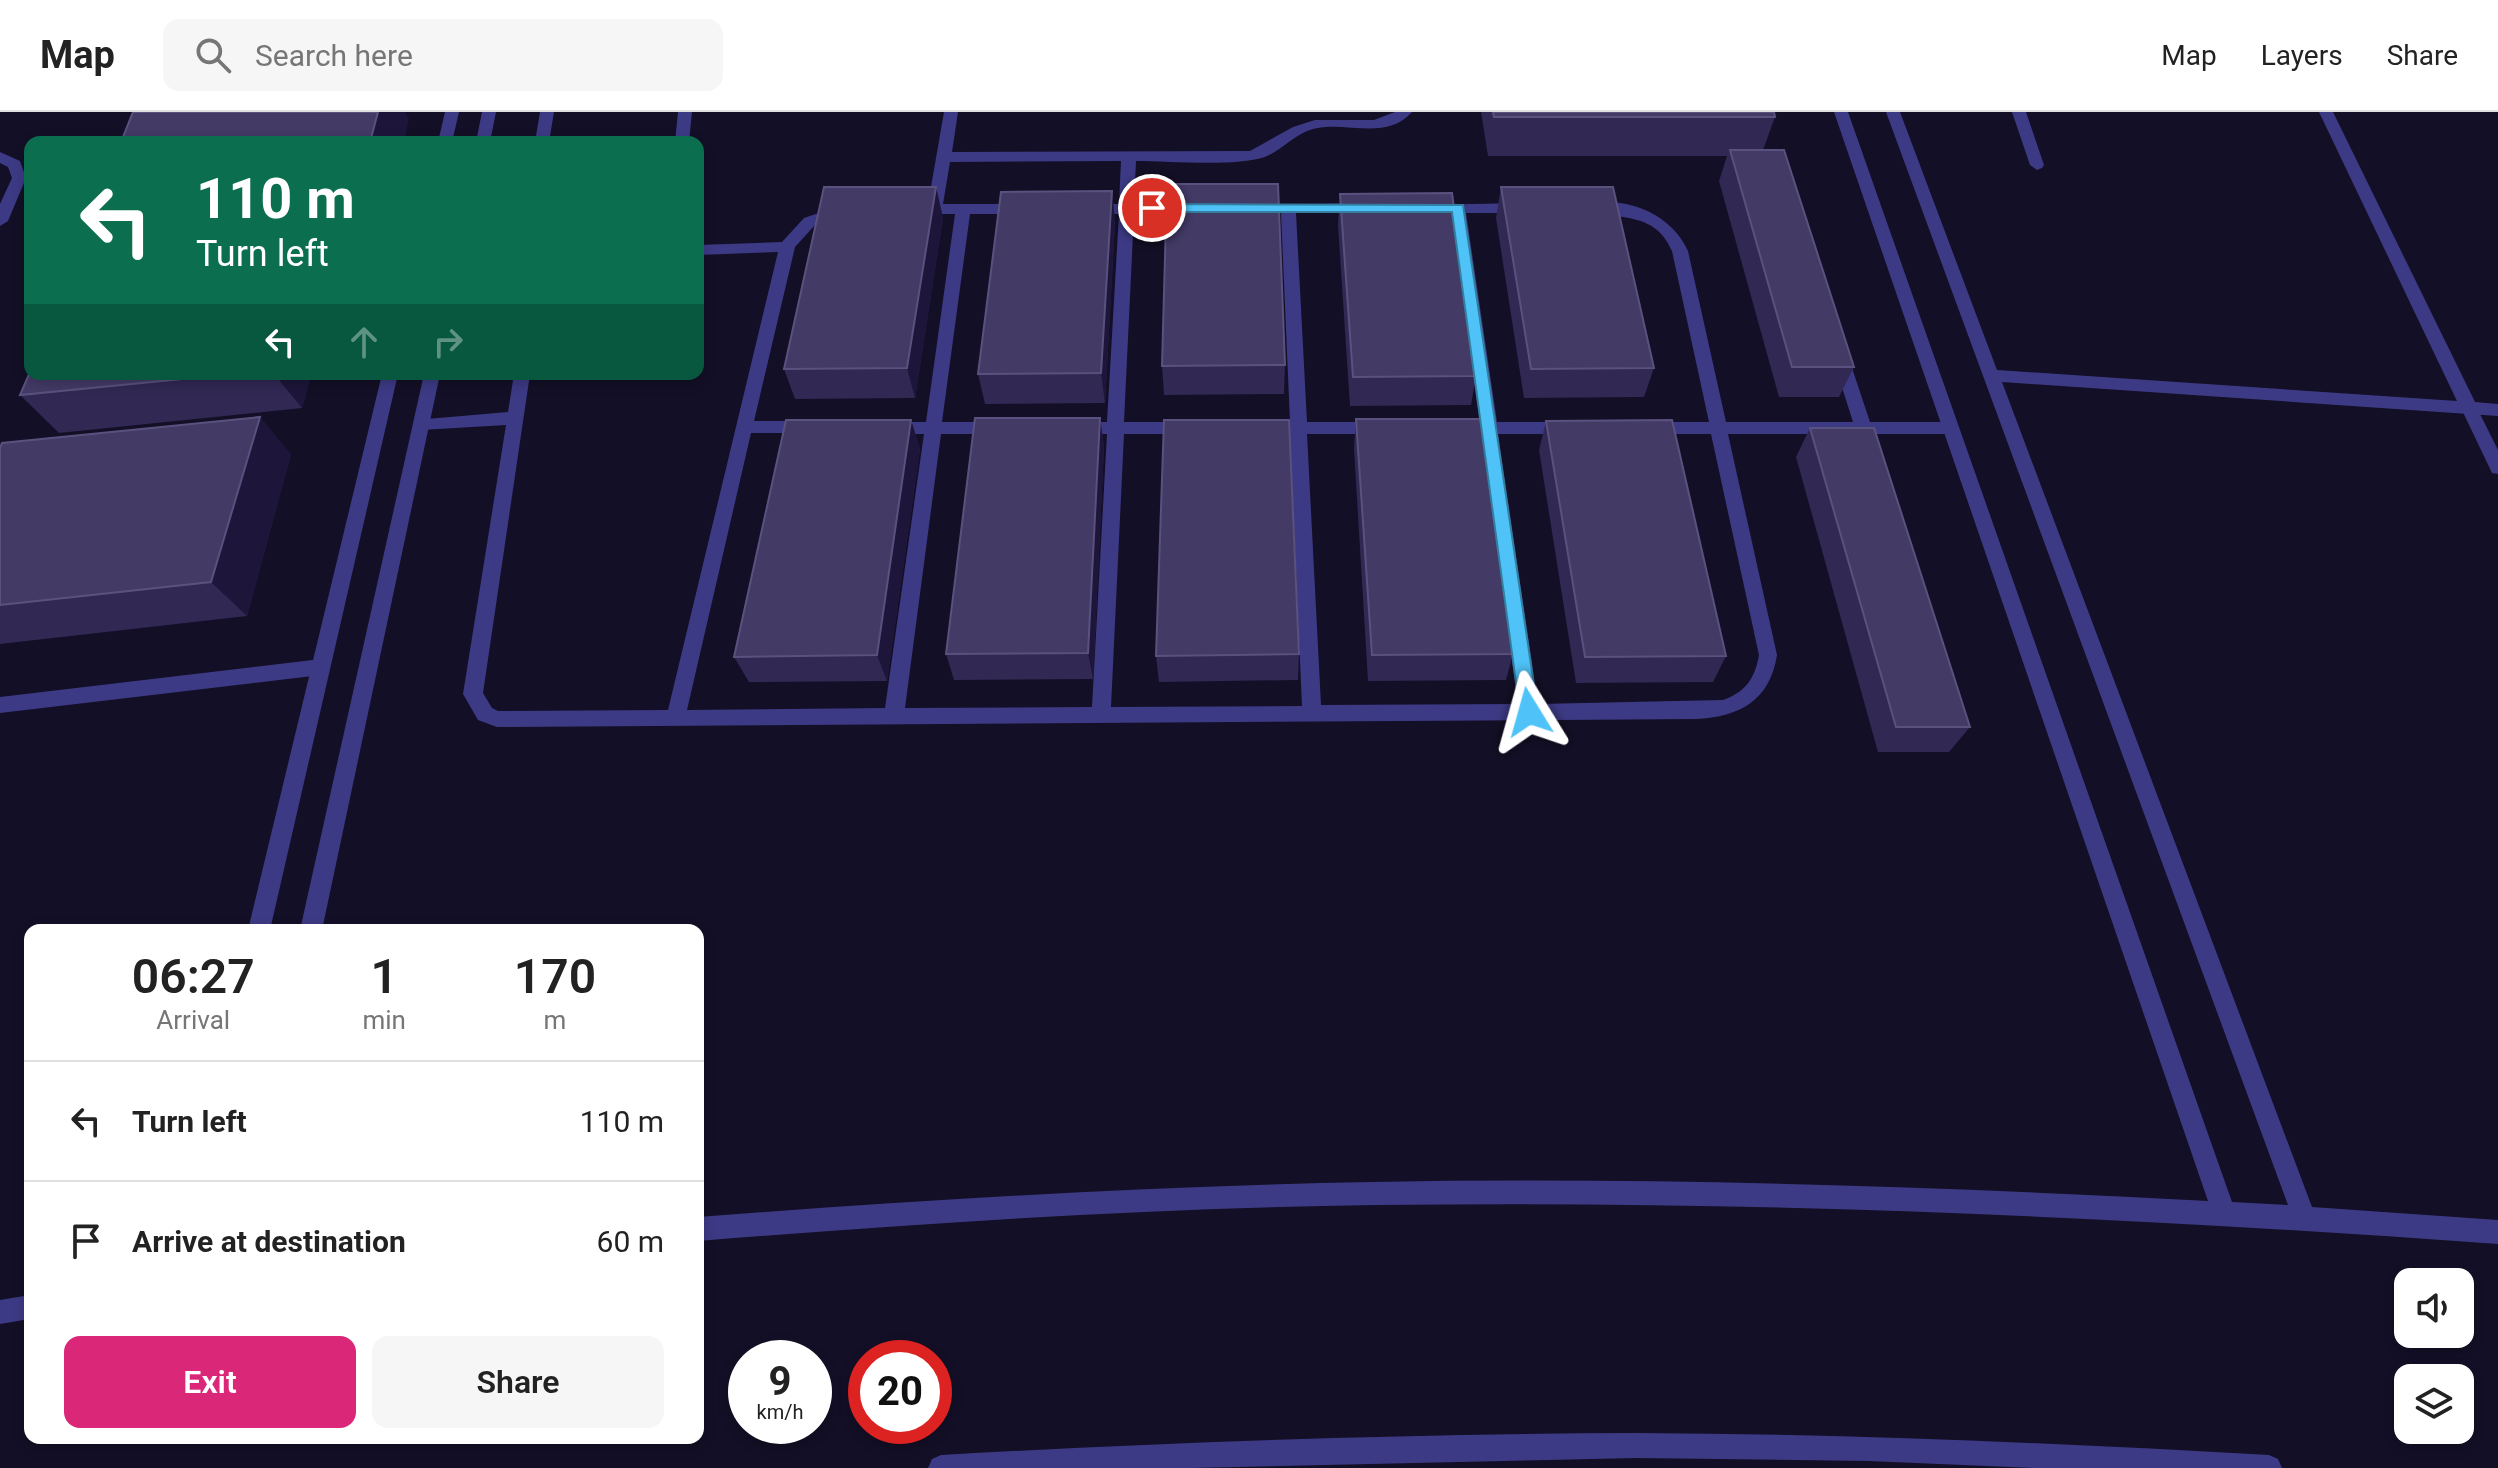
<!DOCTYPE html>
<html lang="en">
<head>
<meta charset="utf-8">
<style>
	:root { --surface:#fff; --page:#f6f6f6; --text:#222; --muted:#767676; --line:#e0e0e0; --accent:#db2777 }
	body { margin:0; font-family:Roboto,sans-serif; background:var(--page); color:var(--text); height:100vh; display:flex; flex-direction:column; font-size:30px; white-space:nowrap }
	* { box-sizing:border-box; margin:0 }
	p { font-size:26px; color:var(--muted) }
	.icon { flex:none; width:44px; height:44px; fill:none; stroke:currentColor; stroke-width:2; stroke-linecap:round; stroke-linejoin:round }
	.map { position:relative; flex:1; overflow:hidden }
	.drawer { position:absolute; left:24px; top:812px; width:680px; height:520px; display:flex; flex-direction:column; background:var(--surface); border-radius:16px; box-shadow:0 4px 12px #0003 }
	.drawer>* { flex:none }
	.top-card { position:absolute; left:24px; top:24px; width:680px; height:244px; border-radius:16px; box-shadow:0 4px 12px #0003; background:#0b6e4f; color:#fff; overflow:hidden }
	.buttons { position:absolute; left:2394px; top:1156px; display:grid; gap:16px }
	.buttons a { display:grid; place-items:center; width:80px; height:80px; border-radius:16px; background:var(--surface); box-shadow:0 4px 12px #0003; font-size:40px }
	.speed { position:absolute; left:728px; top:1228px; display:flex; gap:16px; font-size:40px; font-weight:700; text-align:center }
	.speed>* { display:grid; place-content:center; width:104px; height:104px; border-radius:50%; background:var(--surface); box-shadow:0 4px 12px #0003; line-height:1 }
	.speed small { font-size:20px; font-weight:400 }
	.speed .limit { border:12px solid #d22; background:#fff; color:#111 }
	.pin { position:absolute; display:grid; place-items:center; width:68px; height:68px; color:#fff; margin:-34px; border:4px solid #fff; border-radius:50%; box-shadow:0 2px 8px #0007 }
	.me { position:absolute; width:88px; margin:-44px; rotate:352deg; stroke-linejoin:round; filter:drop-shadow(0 0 6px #0008) }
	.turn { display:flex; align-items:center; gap:28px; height:168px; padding:0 40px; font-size:36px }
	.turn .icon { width:104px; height:104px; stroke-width:2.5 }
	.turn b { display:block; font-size:56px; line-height:68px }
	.lanes { display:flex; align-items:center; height:76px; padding:0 40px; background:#0003; justify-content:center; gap:40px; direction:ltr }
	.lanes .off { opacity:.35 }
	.eta { display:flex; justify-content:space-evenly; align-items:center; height:136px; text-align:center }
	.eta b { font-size:48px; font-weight:600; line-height:56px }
	.action { display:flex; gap:16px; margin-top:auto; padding:16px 40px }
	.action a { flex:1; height:92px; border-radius:16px; background:var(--accent); color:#fff; font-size:32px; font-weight:600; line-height:92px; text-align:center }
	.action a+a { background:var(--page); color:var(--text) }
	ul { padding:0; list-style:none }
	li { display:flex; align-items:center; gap:24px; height:120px; padding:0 40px; border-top:2px solid var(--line) }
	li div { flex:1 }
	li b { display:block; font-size:30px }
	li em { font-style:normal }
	header { display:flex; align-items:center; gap:48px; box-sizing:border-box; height:112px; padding:0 40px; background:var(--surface); border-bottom:2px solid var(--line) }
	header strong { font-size:38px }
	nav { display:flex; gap:44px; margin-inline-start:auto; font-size:28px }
	.search { width:560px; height:72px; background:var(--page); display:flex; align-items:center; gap:20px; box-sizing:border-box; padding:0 28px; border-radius:16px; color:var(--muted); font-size:30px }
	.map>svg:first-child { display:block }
</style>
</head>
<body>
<header>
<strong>Map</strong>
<div class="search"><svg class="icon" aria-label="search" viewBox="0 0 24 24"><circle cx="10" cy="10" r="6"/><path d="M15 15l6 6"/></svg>Search here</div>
<nav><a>Map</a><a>Layers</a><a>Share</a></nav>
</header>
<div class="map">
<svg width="2498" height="1356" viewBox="0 0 2498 1356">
	<rect width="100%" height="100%" fill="#130f26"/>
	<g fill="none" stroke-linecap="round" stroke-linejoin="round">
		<g fill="#3d3a85" fill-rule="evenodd">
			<path d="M 540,0 L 554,0 L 549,30 L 535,30 Z"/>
			<path d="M 678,0 L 692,0 L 689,30 L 675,30 Z"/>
			<path d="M 944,0 L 958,0 L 952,40 L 1250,39 L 1293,15 L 1315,8 L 1374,8 L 1395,0 L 1412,0 C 1385,30 1346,8 1313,17 C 1295,22 1282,38 1265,45 C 1235,55 1170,49 1136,49 L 1134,92 L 1194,91 L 1202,96 L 1194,101 L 1134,101 L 1124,310 L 1191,310 L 1199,316 L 1191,322 L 1124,322 L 1111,595 L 1302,594 L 1290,322 L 1263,322 L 1255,316 L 1263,310 L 1290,310 L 1281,101 L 1254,101 L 1246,96 L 1249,93 L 1366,91 L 1374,96 L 1366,101 L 1296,101 L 1307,310 L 1383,310 L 1391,316 L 1383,322 L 1307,322 L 1321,593 L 1518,592 L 1481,322 L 1455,322 L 1447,316 L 1455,310 L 1480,310 L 1451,101 L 1421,99 L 1421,93 L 1522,91 L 1530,96 L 1522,101 L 1466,101 L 1497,310 L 1571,310 L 1579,316 L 1571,322 L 1498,322 L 1538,592 L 1723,588 C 1746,580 1755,566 1759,543 L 1711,322 L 1647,322 L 1639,316 L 1647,310 L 1709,310 L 1672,139 C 1655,99 1620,108 1585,99 L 1585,93 C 1625,83 1671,101 1688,139 L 1726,310 L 1853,310 L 1832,244 L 1840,238 L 1848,244 L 1870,310 L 1951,310 L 1959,316 L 1951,322 L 1874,322 L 1876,328 L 1867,334 L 1861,332 L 1857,322 L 1728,322 L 1777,543 C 1770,588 1740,605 1696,607 L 497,615 L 478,608 L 463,582 L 506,313 L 421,318 L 415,316 L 415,308 L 508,300 L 514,262 L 530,262 L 483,581 L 492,596 L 498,599 L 668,598 L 778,140 L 698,143 L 698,133 L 782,130 L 804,106 L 842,93 L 847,95 L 847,101 L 815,113 L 795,135 L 754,309 L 811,309 L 819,315 L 811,321 L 751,321 L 687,598 L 885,596 L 924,322 L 887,322 L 879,316 L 887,310 L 926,310 L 955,102 L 914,102 L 906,97 L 914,92 L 928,92 ZM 1121,49 L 1119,92 L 1086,92 L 1078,97 L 1086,102 L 1119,102 L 1107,310 L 1075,310 L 1067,316 L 1075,322 L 1107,322 L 1092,595 L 905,596 L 941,322 L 999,322 L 1007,316 L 999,310 L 942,310 L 970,102 L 1026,102 L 1034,97 L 1026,92 L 943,92 L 950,50 Z"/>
			<path d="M 2012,0 L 2026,0 L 2044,53 L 2042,56 L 2037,58 L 2030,53 Z"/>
			<path d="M 0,40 L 20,49 L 26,66 L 8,109 L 0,114 L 0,92 L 12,66 L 8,55 L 0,51 Z"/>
			<path d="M 2469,290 L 2475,292 L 2498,338 L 2498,362 L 2492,361 L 2461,296 Z"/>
			<path d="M 321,547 L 330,555 L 321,563 L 0,601 L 0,585 Z"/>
		</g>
		<g fill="#3d3a85" fill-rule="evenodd">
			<path d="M 445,0 L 459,0 L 452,30 L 438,30 Z"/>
			<path d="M 482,0 L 496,0 L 490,30 L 476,30 Z"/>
			<path d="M 1834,0 L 1848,0 L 2232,1090 L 2288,1093 L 1886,0 L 1900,0 L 1997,258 L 2457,289 L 2319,0 L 2333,0 L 2475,290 L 2498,292 L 2498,304 L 2002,270 L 2312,1095 L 2498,1108 L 2498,1132 C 2124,1105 1751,1088 1376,1093 C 1150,1096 924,1111 698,1129 L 698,1105 C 923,1088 1147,1074 1373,1070 C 1651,1065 1930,1074 2208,1089 Z"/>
			<path d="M 382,262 L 398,262 L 270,818 L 248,818 Z"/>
			<path d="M 424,262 L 440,262 L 322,818 L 300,818 Z"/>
			<path d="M 30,1183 L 30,1207 L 0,1212 L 0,1188 Z"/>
			<path d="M 1636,1321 C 1847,1322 2058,1331 2269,1343 L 2278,1347 L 2282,1356 L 2034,1356 L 1868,1349 L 1636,1346 L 1192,1356 L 928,1356 L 932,1347 L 941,1343 C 1172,1330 1404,1322 1636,1321 Z"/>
		</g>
	</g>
	<g fill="#312854">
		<path d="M 1481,0 L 1774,0 L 1775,5 L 1763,38 L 1854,255 L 1839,285 L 1779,285 L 1719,69 L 1727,44 L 1488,44 Z"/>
		<path d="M 936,75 L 943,106 L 915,286 L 795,287 L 784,257 Z"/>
		<path d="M 1501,75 L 1654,256 L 1644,285 L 1524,286 L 1496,106 Z"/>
		<path d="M 1112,79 L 1115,110 L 1105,291 L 985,292 L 978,262 Z"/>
		<path d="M 1340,82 L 1476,264 L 1471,293 L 1350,294 L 1338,113 Z"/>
		<path d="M 1285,253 L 1284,282 L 1164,283 L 1162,254 Z"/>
		<path d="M 30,262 L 311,262 L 302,296 L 59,321 L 20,283 Z"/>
		<path d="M 1100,306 L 1104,335 L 1093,567 L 954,568 L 946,542 Z"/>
		<path d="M 1356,307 L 1513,542 L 1506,568 L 1368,569 L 1354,337 Z"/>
		<path d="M 911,308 L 920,337 L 887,569 L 749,570 L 734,545 Z"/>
		<path d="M 1546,309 L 1726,544 L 1713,570 L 1576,571 L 1539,338 Z"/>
		<path d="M 1810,316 L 1970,615 L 1949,640 L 1878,640 L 1796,345 Z"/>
		<path d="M 0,336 L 291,342 L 247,504 L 0,532 Z"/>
		<path d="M 1299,542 L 1298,568 L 1159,570 L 1156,544 Z"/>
	</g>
	<g fill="#1d163a">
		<path d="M 378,0 L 405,0 L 409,7 L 404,30 L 370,30 Z"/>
		<path d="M 936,75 L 943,106 L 915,286 L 907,256 Z"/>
		<path d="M 1112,79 L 1115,110 L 1105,291 L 1101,261 Z"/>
		<path d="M 274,262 L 311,262 L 302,296 Z"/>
		<path d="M 260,305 L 291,342 L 247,504 L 211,470 Z"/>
		<path d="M 1100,306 L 1104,335 L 1093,567 L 1088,541 Z"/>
		<path d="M 911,308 L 920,337 L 887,569 L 877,543 Z"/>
	</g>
	<g fill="#433a66" stroke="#5a527e" stroke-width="2">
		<path d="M 133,0 L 378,0 L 370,30 L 121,30 Z"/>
		<path d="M 1493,0 L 1774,0 L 1775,5 L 1494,5 Z"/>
		<path d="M 1730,38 L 1784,38 L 1854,255 L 1792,255 Z"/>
		<path d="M 1167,72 L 1278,72 L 1285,253 L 1162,254 Z"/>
		<path d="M 824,75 L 936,75 L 907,256 L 784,257 Z"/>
		<path d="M 1501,75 L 1613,75 L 1654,256 L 1531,257 Z"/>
		<path d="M 1112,79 L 1101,261 L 978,262 L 1001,80 Z"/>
		<path d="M 1452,81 L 1476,264 L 1353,265 L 1340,82 Z"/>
		<path d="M 30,260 L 30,262 L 233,262 L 20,283 Z"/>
		<path d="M 260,305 L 211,470 L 0,493 L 0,336 L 2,331 Z"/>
		<path d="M 975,306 L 1100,306 L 1088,541 L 946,542 Z"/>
		<path d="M 1356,307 L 1481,307 L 1513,542 L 1372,543 Z"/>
		<path d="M 786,308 L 911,308 L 877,543 L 734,545 Z"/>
		<path d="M 1164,308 L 1289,308 L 1299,542 L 1156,544 Z"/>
		<path d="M 1672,308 L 1726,544 L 1585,545 L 1546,309 Z"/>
		<path d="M 1810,316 L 1874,316 L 1970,615 L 1896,615 Z"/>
	</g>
	<path fill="#4fc3f7" stroke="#337fa1" stroke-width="2" d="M 1152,92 L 1463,93 L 1538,600 L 1535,605 L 1529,607 L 1520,600 L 1452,100 L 1147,100 L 1147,93 Z"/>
</svg>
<div class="buttons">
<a><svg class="icon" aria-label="sound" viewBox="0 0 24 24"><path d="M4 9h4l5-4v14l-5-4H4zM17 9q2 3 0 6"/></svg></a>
<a><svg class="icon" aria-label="layers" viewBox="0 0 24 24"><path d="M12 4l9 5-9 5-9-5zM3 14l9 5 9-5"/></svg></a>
</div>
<div class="speed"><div>9<small>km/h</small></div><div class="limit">20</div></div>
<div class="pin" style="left:1152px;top:96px;background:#d93025"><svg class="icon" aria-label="arrive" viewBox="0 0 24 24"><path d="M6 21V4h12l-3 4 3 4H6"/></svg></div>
<svg class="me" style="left:1529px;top:600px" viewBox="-20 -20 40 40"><path d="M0-17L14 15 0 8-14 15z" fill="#4fc3f7" stroke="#fff" stroke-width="4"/></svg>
<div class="top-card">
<div class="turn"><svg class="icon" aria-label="left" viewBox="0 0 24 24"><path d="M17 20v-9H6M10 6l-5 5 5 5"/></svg><div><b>110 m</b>Turn left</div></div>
<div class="lanes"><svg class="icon" aria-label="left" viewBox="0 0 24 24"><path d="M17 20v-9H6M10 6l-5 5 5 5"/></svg><svg class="icon off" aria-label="ahead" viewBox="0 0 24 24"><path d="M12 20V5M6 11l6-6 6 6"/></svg><svg class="icon off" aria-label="right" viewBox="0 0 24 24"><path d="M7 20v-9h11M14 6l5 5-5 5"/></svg></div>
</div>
<section class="drawer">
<div class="eta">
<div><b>06:27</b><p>Arrival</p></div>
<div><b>1</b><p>min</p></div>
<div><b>170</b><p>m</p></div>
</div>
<ul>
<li><svg class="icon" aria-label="left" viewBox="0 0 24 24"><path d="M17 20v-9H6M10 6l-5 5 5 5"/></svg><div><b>Turn left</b></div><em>110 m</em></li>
<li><svg class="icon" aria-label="arrive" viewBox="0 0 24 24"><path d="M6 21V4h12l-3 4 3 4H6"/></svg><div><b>Arrive at destination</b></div><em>60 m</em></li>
</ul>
<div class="action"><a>Exit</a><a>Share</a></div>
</section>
</div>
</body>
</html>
